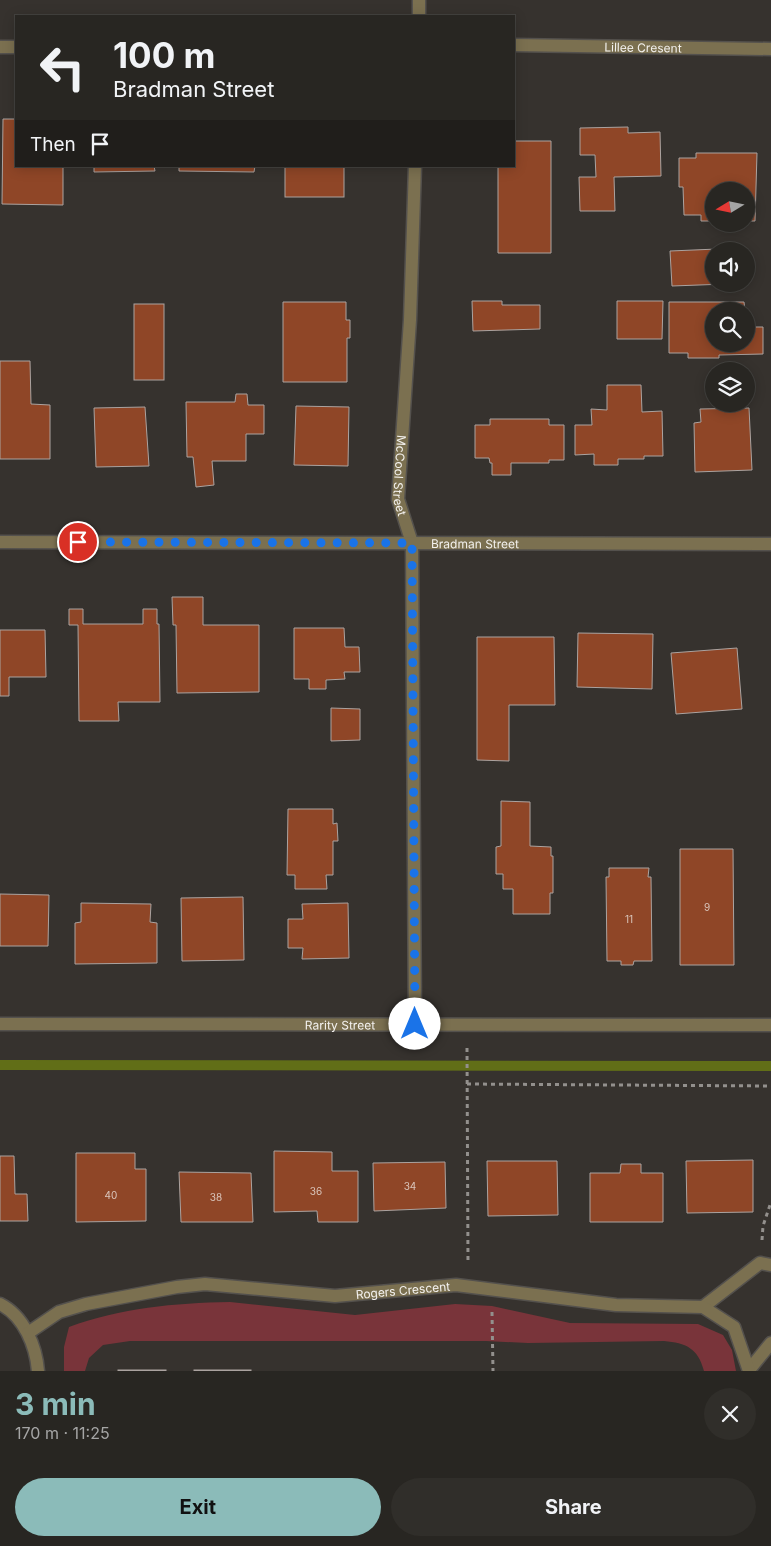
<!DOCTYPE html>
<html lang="en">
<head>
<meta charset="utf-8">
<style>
	:root { --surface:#282622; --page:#302e2a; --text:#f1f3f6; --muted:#a5a5a5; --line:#444340; --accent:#8bbbb9 }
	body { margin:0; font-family:Inter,sans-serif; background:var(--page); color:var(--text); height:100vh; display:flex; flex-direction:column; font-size:19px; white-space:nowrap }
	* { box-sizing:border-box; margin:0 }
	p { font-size:16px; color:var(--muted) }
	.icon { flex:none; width:28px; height:28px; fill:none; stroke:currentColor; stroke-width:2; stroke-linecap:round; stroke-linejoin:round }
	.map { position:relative; height:1371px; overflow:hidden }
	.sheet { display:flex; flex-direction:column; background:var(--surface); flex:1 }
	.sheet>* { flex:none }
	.hud { position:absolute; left:15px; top:15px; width:500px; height:152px; border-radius:0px; box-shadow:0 2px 12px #0003,0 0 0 1px var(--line); background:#282622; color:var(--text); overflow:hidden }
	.needle { width:32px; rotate:260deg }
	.tools { position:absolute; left:705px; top:182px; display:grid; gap:10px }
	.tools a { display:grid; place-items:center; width:50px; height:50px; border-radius:50%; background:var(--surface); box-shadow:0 2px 12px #0003,0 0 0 1px var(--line); font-size:25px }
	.pin { position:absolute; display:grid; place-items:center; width:42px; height:42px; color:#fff; margin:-21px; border:2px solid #fff; border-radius:50%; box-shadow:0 1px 5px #0007 }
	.me { position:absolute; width:55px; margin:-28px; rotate:0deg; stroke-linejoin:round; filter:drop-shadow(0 0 4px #0008) }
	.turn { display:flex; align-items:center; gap:18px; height:105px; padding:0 15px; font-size:22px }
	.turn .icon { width:65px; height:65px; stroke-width:2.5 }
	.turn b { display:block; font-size:35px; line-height:42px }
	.then { display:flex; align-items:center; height:48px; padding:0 15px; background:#0003; gap:10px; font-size:19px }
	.round { display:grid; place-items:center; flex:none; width:52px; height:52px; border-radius:26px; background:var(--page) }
	.headline { display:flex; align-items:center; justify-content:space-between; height:85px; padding:0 15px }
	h1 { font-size:30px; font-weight:700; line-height:38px; color:var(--accent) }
	.cta { display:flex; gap:10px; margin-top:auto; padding:10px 15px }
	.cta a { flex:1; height:58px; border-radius:30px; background:var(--accent); color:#111; font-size:20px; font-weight:700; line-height:58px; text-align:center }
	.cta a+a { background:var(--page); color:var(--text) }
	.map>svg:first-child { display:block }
</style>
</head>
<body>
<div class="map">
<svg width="771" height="1371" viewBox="0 0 771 1371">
	<rect width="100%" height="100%" fill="#36322e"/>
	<path fill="#79343a" d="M 230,1302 L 355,1315 L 455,1304 L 492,1306 L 570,1323 L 698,1324 L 723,1335 L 732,1350 L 736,1371 L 704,1371 C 698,1348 686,1343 664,1341 L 528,1343 L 486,1341 L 130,1341 L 103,1345 L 89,1358 L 85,1371 L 64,1371 L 64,1347 L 69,1327 C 121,1308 174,1303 230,1302 Z"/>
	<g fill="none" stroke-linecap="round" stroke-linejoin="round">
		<path stroke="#616e17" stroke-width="10" d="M 0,1065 L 771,1066"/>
	</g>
	<g fill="#8f4627" stroke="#aba3a0">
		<path d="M 3,119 L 16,119 L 16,166 L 63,166 L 63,205 L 2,204 Z"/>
		<path d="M 628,127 L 628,133 L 660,132 L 661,176 L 614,177 L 615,211 L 580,211 L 579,177 L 596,177 L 595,155 L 580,155 L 580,128 Z"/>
		<path d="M 514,141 L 551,141 L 551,253 L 498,253 L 498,166 L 514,166 Z"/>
		<path d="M 696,153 L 757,153 L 755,221 L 746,221 L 746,191 L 714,191 L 714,221 L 701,221 L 701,215 L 684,215 L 683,187 L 679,187 L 679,158 L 696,158 Z"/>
		<path d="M 94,166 L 154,166 L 155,171 L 94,172 Z"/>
		<path d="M 179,166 L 255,166 L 254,172 L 179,171 Z"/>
		<rect x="285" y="166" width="59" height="31"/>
		<path d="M 741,248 L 741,251 L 714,251 L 714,284 L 726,284 L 672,286 L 670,251 Z"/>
		<path d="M 472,301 L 502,301 L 502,305 L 540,305 L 540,329 L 473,331 Z"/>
		<path d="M 617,301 L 663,301 L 662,339 L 617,339 Z"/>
		<path d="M 283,302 L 346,302 L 346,320 L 350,320 L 350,338 L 347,338 L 347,382 L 283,382 Z"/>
		<path d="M 669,302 L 744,302 L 745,311 L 714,311 L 714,344 L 746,344 L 746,327 L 763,327 L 763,354 L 719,355 L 719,358 L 688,358 L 688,353 L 669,353 Z"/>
		<rect x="134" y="304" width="30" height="76"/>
		<path d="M 0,361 L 30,361 L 31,404 L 50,405 L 50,459 L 0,459 Z"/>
		<path d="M 607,385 L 641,385 L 642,412 L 662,411 L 663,456 L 644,456 L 644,459 L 618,459 L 618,465 L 594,465 L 594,454 L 575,455 L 575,425 L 592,425 L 591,409 L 607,410 Z"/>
		<path d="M 236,394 L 247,394 L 248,405 L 264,405 L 264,434 L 246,434 L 246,461 L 212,461 L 214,485 L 196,487 L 193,457 L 187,457 L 186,402 L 235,402 Z"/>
		<path d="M 296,406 L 349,407 L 348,466 L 294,465 Z"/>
		<path d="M 145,407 L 149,466 L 96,467 L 94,408 Z"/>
		<path d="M 749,408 L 752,470 L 695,472 L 694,423 L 701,422 L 700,409 Z"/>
		<path d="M 490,419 L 549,419 L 549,425 L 564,425 L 564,460 L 549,460 L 549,463 L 511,463 L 511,475 L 492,475 L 492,463 L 490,463 L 489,458 L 475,458 L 475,425 L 490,425 Z"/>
		<path d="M 172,597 L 203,597 L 203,625 L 259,625 L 259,692 L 177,693 L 176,625 L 173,625 Z"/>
		<path d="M 69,609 L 83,609 L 83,624 L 143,624 L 143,609 L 157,609 L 157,624 L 159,624 L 160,702 L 118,702 L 119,721 L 79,721 L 78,625 L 69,625 Z"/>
		<path d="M 294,628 L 344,628 L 345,647 L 359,647 L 360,672 L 344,672 L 345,679 L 326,680 L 326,689 L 309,689 L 309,679 L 294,679 Z"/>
		<path d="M 0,630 L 45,630 L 46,677 L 9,677 L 9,696 L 0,696 Z"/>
		<path d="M 578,633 L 653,634 L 652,689 L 577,687 Z"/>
		<path d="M 477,637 L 554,637 L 555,705 L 509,705 L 509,761 L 477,760 Z"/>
		<path d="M 737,648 L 742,709 L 676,714 L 671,653 Z"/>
		<path d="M 331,708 L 360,709 L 360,740 L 331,741 Z"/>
		<path d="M 501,801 L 530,802 L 530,846 L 551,847 L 551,856 L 553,856 L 553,893 L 550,893 L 550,914 L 513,914 L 513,889 L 503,889 L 503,874 L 496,874 L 496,847 L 501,846 Z"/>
		<path d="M 288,809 L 333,809 L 333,824 L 337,823 L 338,841 L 333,841 L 333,875 L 326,875 L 327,889 L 295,889 L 295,875 L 287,875 Z"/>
		<path d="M 680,849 L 733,849 L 734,965 L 680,965 Z"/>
		<path d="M 609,868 L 649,868 L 648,877 L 651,877 L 652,961 L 634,961 L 633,965 L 621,965 L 621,961 L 607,961 L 606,877 L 609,877 Z"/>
		<path d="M 0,894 L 49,895 L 48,946 L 0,946 Z"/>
		<path d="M 243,897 L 244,960 L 182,961 L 181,898 Z"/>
		<path d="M 81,903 L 151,904 L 150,922 L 157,923 L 157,963 L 75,964 L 75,923 L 81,922 Z"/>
		<path d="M 348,903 L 349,958 L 302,959 L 303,948 L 288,948 L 288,919 L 303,919 L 302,904 Z"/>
		<path d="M 274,1151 L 332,1152 L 332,1171 L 358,1171 L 358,1222 L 318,1222 L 317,1211 L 274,1212 Z"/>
		<path d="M 76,1153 L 135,1153 L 135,1169 L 146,1169 L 146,1221 L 76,1222 Z"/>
		<path d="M 0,1156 L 14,1156 L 15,1194 L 27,1194 L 28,1221 L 0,1221 Z"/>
		<path d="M 753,1160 L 753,1212 L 687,1213 L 686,1161 Z"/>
		<path d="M 487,1161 L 557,1161 L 558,1215 L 488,1216 Z"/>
		<path d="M 445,1162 L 446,1208 L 374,1211 L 373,1163 Z"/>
		<path d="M 621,1164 L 641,1164 L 641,1173 L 663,1173 L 663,1222 L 590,1222 L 590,1173 L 620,1173 Z"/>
		<path d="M 179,1172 L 251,1173 L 253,1222 L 181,1222 Z"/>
		<rect x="118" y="1370" width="48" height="1"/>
		<rect x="194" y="1370" width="57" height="1"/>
	</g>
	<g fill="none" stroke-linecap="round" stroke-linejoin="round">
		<g stroke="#54514d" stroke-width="15">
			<g id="service">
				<path d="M 703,1307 L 760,1263 L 771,1265"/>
				<path d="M 749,1370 L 771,1343"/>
			</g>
		</g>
		<g stroke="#54514d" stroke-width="15">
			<g id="minor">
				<path d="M 419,0 L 419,16"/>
				<path id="s1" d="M 514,45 L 771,49"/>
				<path d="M 0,47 L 16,47"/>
				<path id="s2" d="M 415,166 L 410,320 L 398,499 L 412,543 L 415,1024"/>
				<path id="s3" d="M 0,542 L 771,544"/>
				<path id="s4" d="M 0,1024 L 771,1025"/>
				<path d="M 0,1304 C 24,1316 36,1346 38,1371"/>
				<path id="s5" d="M 28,1333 L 59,1312 L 86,1304 L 177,1287 L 205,1284 L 335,1296 L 456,1285 L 616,1305 L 703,1307 L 734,1327 L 749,1371"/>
			</g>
		</g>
		<g stroke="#93908d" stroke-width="3" stroke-dasharray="4 4" stroke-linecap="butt">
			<path d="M 467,1048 L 468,1264"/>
			<path d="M 467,1084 L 771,1086"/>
			<path d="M 762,1240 L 763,1226 L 771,1202"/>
			<path d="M 492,1312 L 493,1371"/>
		</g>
		<use href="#service" stroke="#7b7050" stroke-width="12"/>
		<use href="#minor" stroke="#7b7050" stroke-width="12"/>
	</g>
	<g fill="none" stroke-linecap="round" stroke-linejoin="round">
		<path stroke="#1a73e8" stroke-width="9" stroke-dasharray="0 16.2" d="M 78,542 L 412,543 L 415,1024"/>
	</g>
	<g text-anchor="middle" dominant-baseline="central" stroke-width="5" stroke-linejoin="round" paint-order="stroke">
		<g font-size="10" fill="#dac6bc">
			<text x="707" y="907">9</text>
			<text x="629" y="919">11</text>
			<text x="410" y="1186">34</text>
			<text x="316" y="1191">36</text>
			<text x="111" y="1195">40</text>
			<text x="216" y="1197">38</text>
		</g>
		<g font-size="12" fill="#f3f1ee" stroke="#2c2824">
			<text stroke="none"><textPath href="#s1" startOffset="129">Lillee Cresent</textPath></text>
			<text stroke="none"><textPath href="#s2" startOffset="310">McCool Street</textPath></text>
			<text stroke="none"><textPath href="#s3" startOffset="475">Bradman Street</textPath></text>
			<text stroke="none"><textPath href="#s4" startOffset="340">Rarity Street</textPath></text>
			<text stroke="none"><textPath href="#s5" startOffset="385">Rogers Crescent</textPath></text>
		</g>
	</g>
</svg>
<div class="tools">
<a><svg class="needle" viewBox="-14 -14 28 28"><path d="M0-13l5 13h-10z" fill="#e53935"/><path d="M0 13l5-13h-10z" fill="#a5a5a5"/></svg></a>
<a><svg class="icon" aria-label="sound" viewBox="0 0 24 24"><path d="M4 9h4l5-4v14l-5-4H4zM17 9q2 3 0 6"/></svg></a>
<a><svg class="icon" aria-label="search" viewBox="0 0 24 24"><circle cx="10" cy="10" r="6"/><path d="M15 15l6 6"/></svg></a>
<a><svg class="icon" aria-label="layers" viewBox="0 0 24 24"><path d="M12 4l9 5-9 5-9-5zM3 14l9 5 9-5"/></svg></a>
</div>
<div class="pin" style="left:78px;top:542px;background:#d93025"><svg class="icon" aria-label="arrive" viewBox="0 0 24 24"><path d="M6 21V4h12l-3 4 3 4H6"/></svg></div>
<svg class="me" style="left:415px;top:1024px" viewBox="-20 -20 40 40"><circle r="19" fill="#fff"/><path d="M0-13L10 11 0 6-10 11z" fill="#1a73e8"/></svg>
<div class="hud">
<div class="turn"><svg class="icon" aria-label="left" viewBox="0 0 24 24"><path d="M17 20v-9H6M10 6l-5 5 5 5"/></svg><div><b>100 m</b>Bradman Street</div></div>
<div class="then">Then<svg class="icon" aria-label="arrive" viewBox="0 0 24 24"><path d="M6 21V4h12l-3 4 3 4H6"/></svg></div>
</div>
</div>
<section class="sheet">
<div class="headline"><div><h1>3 min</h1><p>170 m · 11:25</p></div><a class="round"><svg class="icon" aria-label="close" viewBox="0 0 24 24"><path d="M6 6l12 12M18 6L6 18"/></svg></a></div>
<div class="cta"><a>Exit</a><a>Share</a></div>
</section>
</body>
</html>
